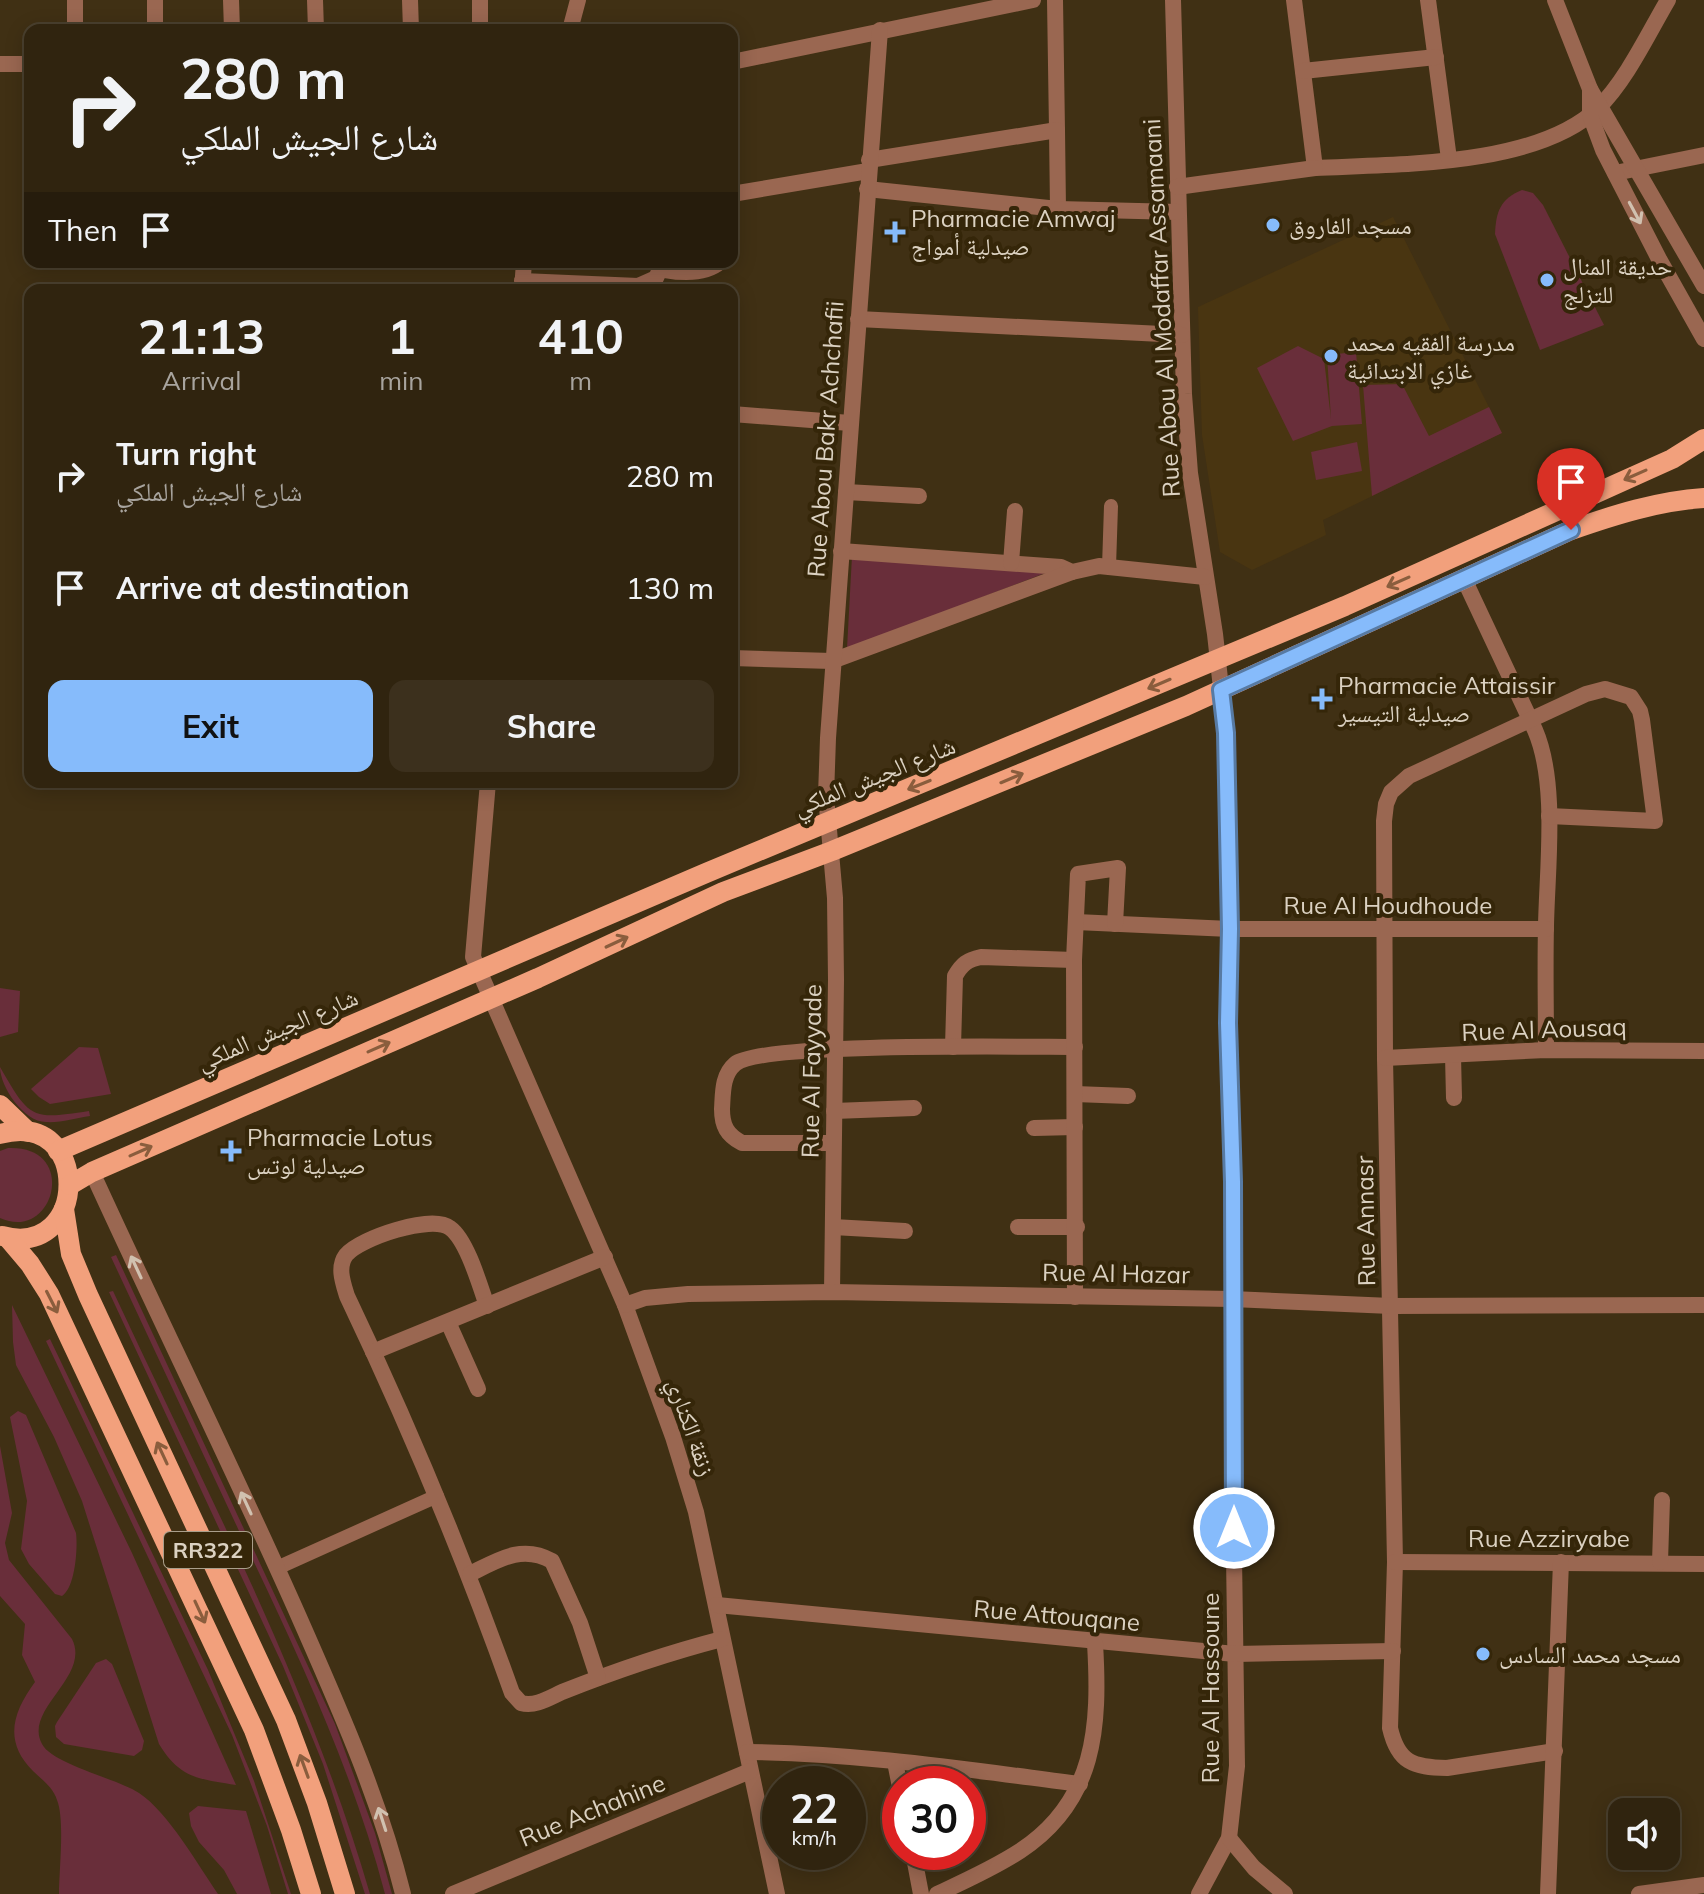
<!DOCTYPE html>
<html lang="en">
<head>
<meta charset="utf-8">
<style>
	:root { --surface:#30240f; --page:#3c301d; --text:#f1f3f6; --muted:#a8a49e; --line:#4b412f; --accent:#86bbfb }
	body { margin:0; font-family:Mulish,"Noto Naskh Arabic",sans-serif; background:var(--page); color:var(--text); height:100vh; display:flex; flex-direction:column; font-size:30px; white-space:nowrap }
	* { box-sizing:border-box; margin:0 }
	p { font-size:26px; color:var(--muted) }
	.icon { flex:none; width:44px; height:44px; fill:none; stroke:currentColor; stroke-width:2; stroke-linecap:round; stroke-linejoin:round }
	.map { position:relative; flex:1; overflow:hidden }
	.side { position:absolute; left:24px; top:284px; width:714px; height:504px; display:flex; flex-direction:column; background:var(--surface); border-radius:16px; box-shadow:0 4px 20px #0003,0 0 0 2px var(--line) }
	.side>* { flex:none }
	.top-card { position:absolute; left:24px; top:24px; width:714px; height:244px; border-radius:16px; box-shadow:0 4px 20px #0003,0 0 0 2px var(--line); background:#30240f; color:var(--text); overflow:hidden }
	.fabs { position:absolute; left:1608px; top:1798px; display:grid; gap:16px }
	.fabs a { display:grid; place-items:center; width:72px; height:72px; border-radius:16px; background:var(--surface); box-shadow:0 4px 20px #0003,0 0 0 2px var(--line); font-size:40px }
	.speed { position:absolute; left:762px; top:1766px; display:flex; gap:16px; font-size:40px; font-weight:700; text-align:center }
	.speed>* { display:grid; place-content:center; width:104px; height:104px; border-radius:50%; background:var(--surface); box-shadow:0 4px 20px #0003,0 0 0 2px var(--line); line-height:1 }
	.speed small { font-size:20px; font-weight:400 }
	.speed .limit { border:12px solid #d22; background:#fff; color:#111 }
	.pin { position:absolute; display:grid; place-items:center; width:68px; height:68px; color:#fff; margin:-82px -34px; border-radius:50% 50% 50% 0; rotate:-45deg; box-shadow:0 0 8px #0007 }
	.pin .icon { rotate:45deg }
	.me { position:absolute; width:88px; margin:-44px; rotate:0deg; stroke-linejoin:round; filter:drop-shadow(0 0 6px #0008) }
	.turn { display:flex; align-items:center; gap:28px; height:168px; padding:0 24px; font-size:36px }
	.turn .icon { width:104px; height:104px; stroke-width:2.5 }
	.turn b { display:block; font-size:56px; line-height:68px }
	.then { display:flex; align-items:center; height:76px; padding:0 24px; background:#0003; gap:16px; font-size:30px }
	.eta { display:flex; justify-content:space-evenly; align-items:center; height:136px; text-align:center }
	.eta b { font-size:48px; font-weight:700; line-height:56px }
	.button { display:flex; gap:16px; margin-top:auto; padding:16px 24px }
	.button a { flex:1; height:92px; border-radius:16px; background:var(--accent); color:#111; font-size:32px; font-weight:700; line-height:92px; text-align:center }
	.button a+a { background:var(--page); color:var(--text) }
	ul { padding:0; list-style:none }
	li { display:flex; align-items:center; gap:24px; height:112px; padding:0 24px }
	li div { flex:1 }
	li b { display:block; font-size:30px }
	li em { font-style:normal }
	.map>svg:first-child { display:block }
</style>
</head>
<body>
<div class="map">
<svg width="1704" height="1894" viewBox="0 0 1704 1894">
	<rect width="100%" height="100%" fill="#403014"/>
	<path fill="#493511" d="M 1393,217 L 1502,433 L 1323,520 L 1326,535 L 1252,570 L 1220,552 L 1202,435 L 1198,307 Z"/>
	<g fill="#692e3a">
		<path d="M 1522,190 L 1533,193 L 1543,205 L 1604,325 L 1540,350 L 1495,234 C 1496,212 1500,199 1522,190 Z"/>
		<path d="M 1298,346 L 1324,359 L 1331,419 L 1327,355 L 1356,352 L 1362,424 L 1332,426 L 1293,441 L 1257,368 Z"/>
		<path d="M 1402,384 L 1429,436 L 1489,407 L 1502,433 L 1372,496 L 1363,385 Z"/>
		<path d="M 1357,442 L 1362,471 L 1316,480 L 1311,452 Z"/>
		<path d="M 852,556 L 1053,570 L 847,649 Z"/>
		<path d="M 0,988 L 20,991 L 18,1032 L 0,1037 Z"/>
		<path d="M 79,1047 L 98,1048 L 111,1094 L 50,1104 L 39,1097 L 31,1089 Z"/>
		<path d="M 0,1067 C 30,1119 31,1120 89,1111 L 90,1116 C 76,1118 60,1123 46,1122 C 24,1122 0,1087 0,1067 Z"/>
		<path d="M 8,1148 C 80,1145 54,1243 0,1218 L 0,1151 Z"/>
		<path d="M 116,1255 L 335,1724 L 375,1833 L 392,1894 L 385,1894 C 352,1768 296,1650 240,1533 C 197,1441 154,1349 111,1257 Z"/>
		<path d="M 113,1291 C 205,1489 309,1684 370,1894 L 365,1894 L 323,1764 L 283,1666 L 109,1292 Z"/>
		<path d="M 12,1305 L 132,1553 L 236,1785 C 200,1779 180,1779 159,1744 L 82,1501 L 54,1437 L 16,1365 L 13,1342 Z"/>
		<path d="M 50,1339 L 208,1670 L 254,1781 L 291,1894 L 288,1894 L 267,1826 L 232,1735 L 46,1341 Z"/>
		<path d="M 18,1411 L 26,1415 L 76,1533 C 78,1549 75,1588 62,1596 L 55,1594 L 29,1564 L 21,1549 L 27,1501 L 10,1417 Z"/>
		<path d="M 0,1446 L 12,1513 L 5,1543 L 9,1560 L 72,1639 C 91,1677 23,1709 42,1744 C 52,1764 118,1779 139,1793 C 168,1812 198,1865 218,1894 L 59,1894 C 59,1870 65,1820 57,1800 C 53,1787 42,1780 33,1771 C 3,1741 13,1712 35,1682 L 22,1655 L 25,1624 L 0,1596 Z"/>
		<path d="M 106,1659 L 112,1664 L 144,1741 L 142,1750 L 134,1756 L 64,1744 L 56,1737 L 55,1726 L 57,1722 L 96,1663 Z"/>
		<path d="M 198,1806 L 246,1811 L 271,1894 L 237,1894 L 224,1870 L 199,1842 L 191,1826 L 189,1813 Z"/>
	</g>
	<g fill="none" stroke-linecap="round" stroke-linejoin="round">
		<g stroke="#9a6751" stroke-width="14">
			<path d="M 1109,567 L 1111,506"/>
			<path d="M 277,1568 L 437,1496"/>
		</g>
		<g stroke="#9a6751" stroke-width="16">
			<path d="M 231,0 L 232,30"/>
			<path d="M 315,0 L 316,30"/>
			<path d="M 410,0 L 411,30"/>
			<path d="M 480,0 L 480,30"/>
			<path d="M 1055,0 L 1057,130"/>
			<path d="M 1173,0 L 1184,394 L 1190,473 L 1215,634 L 1226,733 L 1230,929 L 1228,1023 L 1233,1182 L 1234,1556 L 1237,1766 L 1229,1838 L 1199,1894"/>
			<path d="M 1294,0 L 1315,168 C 1397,164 1536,167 1598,108 C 1626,81 1648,34 1668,0"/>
			<path d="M 1428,0 L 1449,159"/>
			<path d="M 75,30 L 75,0"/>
			<path d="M 155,30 L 155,0"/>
			<path d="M 732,62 L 1033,0"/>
			<path d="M 0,64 L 30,64"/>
			<path d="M 1303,71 L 1436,57"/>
			<path d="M 1615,173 L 1704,155"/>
			<path d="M 1177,187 L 1315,168"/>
			<path d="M 867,189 L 1058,209 L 1057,130 L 869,160"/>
			<path d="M 732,194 L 868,171"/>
			<path d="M 1058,209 L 1178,212"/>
			<path d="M 658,262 L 665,270 C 682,273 706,274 720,262"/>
			<path d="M 522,281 L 638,286 L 656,278 L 661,267"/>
			<path d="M 858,319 L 1182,335"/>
			<path d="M 732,414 L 850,423"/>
			<path d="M 846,492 L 919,496"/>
			<path d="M 841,551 L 1061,567 L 1072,572 L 1099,566 L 1205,577"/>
			<path d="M 1011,563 L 1015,511"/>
			<path d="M 1464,579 L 1535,730 C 1558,783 1547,868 1546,926 C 1545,967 1546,1009 1546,1050"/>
			<path d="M 732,658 L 832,661 L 1072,572"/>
			<path d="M 576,782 L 600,782"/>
			<path d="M 1549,816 L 1655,821 L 1642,720 L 1640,711 L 1631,697 L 1605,689 L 1586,694 L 1409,776 L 1391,792 L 1386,804 L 1384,821 L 1385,1058 L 1395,1562 L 1390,1728 C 1398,1763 1413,1767 1447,1768 L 1555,1751"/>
			<path d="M 1076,922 L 1230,929 L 1546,929"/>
			<path d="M 491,998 L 625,1305 L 673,1437 L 696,1512 L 777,1894"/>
			<path d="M 953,1047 L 955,976 C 962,964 967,960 981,957 L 1074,960"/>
			<path d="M 1453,1056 L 1454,1098"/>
			<path d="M 1385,1058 L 1546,1050 L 1704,1051"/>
			<path d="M 1075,1094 L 1128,1096"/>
			<path d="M 834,1111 L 914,1108"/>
			<path d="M 1034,1128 L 1075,1127"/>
			<path d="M 833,1143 L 742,1143 C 727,1135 722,1126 722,1109 C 723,1093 722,1075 735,1064 C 762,1042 1025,1047 1075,1047"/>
			<path d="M 92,1172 C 160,1321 233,1468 299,1617 C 339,1708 379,1797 403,1894"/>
			<path d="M 833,1227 L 905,1231"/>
			<path d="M 1018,1227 L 1077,1227"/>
			<path d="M 832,1292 L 836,980 L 835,898 L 826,796 L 828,738 L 880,30"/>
			<path d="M 1075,1297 L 1074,960 L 1078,874 L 1118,868 L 1115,924"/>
			<path d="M 625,1305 L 645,1298 L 688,1294 L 832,1292 L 1232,1299 L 1391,1306 L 1704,1305"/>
			<path d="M 487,1306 C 480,1286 467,1240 450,1228 C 432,1214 360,1238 346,1255 C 337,1267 343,1283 347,1296 C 409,1426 464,1558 512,1693 L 521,1703 C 535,1707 549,1698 562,1692 C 615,1671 668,1653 722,1639"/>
			<path d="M 448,1322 L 478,1389"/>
			<path d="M 373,1352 L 605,1257"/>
			<path d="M 1395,1562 L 1704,1564"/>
			<path d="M 1660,1562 L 1662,1500"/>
			<path d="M 470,1574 C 498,1560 522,1544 552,1561 L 580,1623 L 598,1678"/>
			<path d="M 717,1605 L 1235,1654 L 1393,1651"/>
			<path d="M 747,1752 C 858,1753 970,1770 1080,1784"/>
			<path d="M 895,1762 L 900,1787"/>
			<path d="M 1229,1838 L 1254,1868 L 1285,1894"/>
			<path d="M 913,1852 L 921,1894"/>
			<path d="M 453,1894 L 750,1771"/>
			<path d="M 937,1894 C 965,1881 994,1868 1020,1851 C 1096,1801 1100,1727 1095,1643"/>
			<path d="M 1548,1894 L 1561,1562"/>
			<path d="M 1639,1894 L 1704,1885"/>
		</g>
		<g stroke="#9a6751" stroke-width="16">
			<path d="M 1555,0 L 1590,89 L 1704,286"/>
			<path d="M 570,30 L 578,0"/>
			<path d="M 1590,89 L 1590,115 L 1603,150 L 1659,259 L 1704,339"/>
			<path d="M 522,290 L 524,262"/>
			<path d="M 488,782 L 473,957 L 491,998"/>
		</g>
		<g stroke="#f2a07c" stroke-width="20">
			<path d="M 0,1105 L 28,1132"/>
			<path d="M 0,1134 C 92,1108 90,1260 2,1236"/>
			<path d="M 58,1151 L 706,873 L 1345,606 L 1672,459 L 1704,439"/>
			<path d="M 70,1185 L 92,1172 L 538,978 L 723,892 L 832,851 L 1186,706 L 1571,530 C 1614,515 1658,501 1704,498"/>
			<path d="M 64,1209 L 71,1254 L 88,1295 L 286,1720 L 317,1803 L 345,1894"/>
			<path d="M 8,1238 L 30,1264 L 49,1294 L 254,1730 L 291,1830 L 311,1894"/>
		</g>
	</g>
	<defs><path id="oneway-shaft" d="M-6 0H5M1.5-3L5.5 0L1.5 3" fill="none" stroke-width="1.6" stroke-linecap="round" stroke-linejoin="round" transform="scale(2)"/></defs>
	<g stroke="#d1c1b0">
		<use href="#oneway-shaft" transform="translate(1635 213) rotate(62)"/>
		<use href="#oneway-shaft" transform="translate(136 1267) rotate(-115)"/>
		<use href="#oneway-shaft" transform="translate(246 1503) rotate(-115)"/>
		<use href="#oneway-shaft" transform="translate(382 1819) rotate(-108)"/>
	</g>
	<g stroke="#8a5d3d">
		<use href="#oneway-shaft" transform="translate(1635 475) rotate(156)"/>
		<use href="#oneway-shaft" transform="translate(1398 582) rotate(156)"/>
		<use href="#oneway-shaft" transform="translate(1159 684) rotate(157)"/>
		<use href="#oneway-shaft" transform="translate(1012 778) rotate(-23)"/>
		<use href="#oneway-shaft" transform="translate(919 785) rotate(158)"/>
		<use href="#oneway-shaft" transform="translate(617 942) rotate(-25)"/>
		<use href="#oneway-shaft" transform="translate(379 1047) rotate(-24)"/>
		<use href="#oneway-shaft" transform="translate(141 1151) rotate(-24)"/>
		<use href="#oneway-shaft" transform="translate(52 1302) rotate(63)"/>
		<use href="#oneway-shaft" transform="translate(162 1453) rotate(-115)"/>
		<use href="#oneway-shaft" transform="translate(200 1612) rotate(65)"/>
		<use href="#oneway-shaft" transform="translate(304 1766) rotate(-110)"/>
	</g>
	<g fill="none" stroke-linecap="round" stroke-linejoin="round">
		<g stroke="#577aa3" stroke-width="20">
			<path id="route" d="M 1234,1528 L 1233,1182 L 1228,1023 L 1230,929 L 1226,733 L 1221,690 L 1571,530"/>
		</g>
		<use href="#route" stroke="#86bbfb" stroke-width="14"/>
	</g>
	<g fill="#86bbfb" stroke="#352609" stroke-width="3">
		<circle cx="1273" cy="225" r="8"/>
		<path d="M891 220h8v8h8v8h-8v8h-8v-8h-8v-8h8z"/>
		<circle cx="1547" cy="280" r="8"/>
		<circle cx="1331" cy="356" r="8"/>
		<path d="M1318 687h8v8h8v8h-8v8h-8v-8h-8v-8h8z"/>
		<path d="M227 1139h8v8h8v8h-8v8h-8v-8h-8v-8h8z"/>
		<circle cx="1483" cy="1654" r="8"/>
	</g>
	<g text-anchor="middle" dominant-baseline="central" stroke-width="8" stroke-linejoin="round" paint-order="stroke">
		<rect fill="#352609" stroke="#a99e8a" stroke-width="2" x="164" y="1532" width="88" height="36" rx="6"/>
		<g font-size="22" font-weight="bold" fill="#dbd1c1">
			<text x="208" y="1550">RR322</text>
		</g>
		<g font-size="24" fill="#dbd1c1" stroke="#352609" text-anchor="start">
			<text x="911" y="218">Pharmacie Amwaj<tspan x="911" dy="28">صيدلية أمواج</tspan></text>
			<text x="1289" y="225">مسجد الفاروق</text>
			<text x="1563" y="266">حديقة المنال<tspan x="1563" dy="28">للتزلج</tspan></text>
			<text x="1347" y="342">مدرسة الفقيه محمد<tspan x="1347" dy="28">غازي الابتدائية</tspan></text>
			<text x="1338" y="685">Pharmacie Attaissir<tspan x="1338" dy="28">صيدلية التيسير</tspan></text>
			<text x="247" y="1137">Pharmacie Lotus<tspan x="247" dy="28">صيدلية لوتس</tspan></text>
			<text x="1499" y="1654">مسجد محمد السادس</text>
		</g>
		<g font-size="24" fill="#dbd1c1" stroke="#352609">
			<text transform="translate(1161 308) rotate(-93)">Rue Abou Al Modaffar Assamaani</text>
			<text transform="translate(825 439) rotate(-86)">Rue Abou Bakr Achchafii</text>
			<text transform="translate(874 776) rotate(-22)">شارع الجيش الملكي</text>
			<text x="1388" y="905">Rue Al Houdhoude</text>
			<text transform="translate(277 1029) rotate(-23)">شارع الجيش الملكي</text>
			<text transform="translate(1544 1029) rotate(-2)">Rue Al Aousaq</text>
			<text transform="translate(811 1071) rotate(-89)">Rue Al Fayyade</text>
			<text transform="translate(1365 1221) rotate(-91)">Rue Annasr</text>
			<text transform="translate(1116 1273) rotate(1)">Rue Al Hazar</text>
			<text transform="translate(692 1427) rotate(71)">زنقة الكناري</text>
			<text x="1549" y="1538">Rue Azziryabe</text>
			<text transform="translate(1057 1615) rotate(5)">Rue Attouqane</text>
			<text transform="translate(1210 1688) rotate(-90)">Rue Al Hassoune</text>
			<text transform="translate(592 1810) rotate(-22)">Rue Achahine</text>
		</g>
	</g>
</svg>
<div class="fabs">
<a><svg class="icon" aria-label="sound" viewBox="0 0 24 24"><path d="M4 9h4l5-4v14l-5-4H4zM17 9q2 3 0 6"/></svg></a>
</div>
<div class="speed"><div>22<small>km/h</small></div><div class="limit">30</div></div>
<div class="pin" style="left:1571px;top:530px;background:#d93025"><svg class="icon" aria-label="arrive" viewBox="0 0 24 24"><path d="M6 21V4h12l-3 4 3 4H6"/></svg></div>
<svg class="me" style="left:1234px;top:1528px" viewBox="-20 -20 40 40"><circle r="17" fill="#86bbfb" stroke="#fff" stroke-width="3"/><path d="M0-11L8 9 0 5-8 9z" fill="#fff"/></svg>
<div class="top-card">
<div class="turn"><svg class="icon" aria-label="right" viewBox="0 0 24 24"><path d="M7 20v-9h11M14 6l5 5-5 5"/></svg><div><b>280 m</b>شارع الجيش الملكي</div></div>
<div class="then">Then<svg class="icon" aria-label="arrive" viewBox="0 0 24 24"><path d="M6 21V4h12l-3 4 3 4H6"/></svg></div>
</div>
<section class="side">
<div class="eta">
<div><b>21:13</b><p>Arrival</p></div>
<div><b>1</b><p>min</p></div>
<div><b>410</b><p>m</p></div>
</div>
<ul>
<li><svg class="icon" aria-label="right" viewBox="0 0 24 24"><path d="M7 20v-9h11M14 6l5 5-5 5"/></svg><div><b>Turn right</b><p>شارع الجيش الملكي</p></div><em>280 m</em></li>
<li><svg class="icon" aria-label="arrive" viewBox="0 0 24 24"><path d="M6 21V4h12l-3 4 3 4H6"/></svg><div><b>Arrive at destination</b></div><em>130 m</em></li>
</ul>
<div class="button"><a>Exit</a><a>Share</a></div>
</section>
</div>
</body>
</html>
